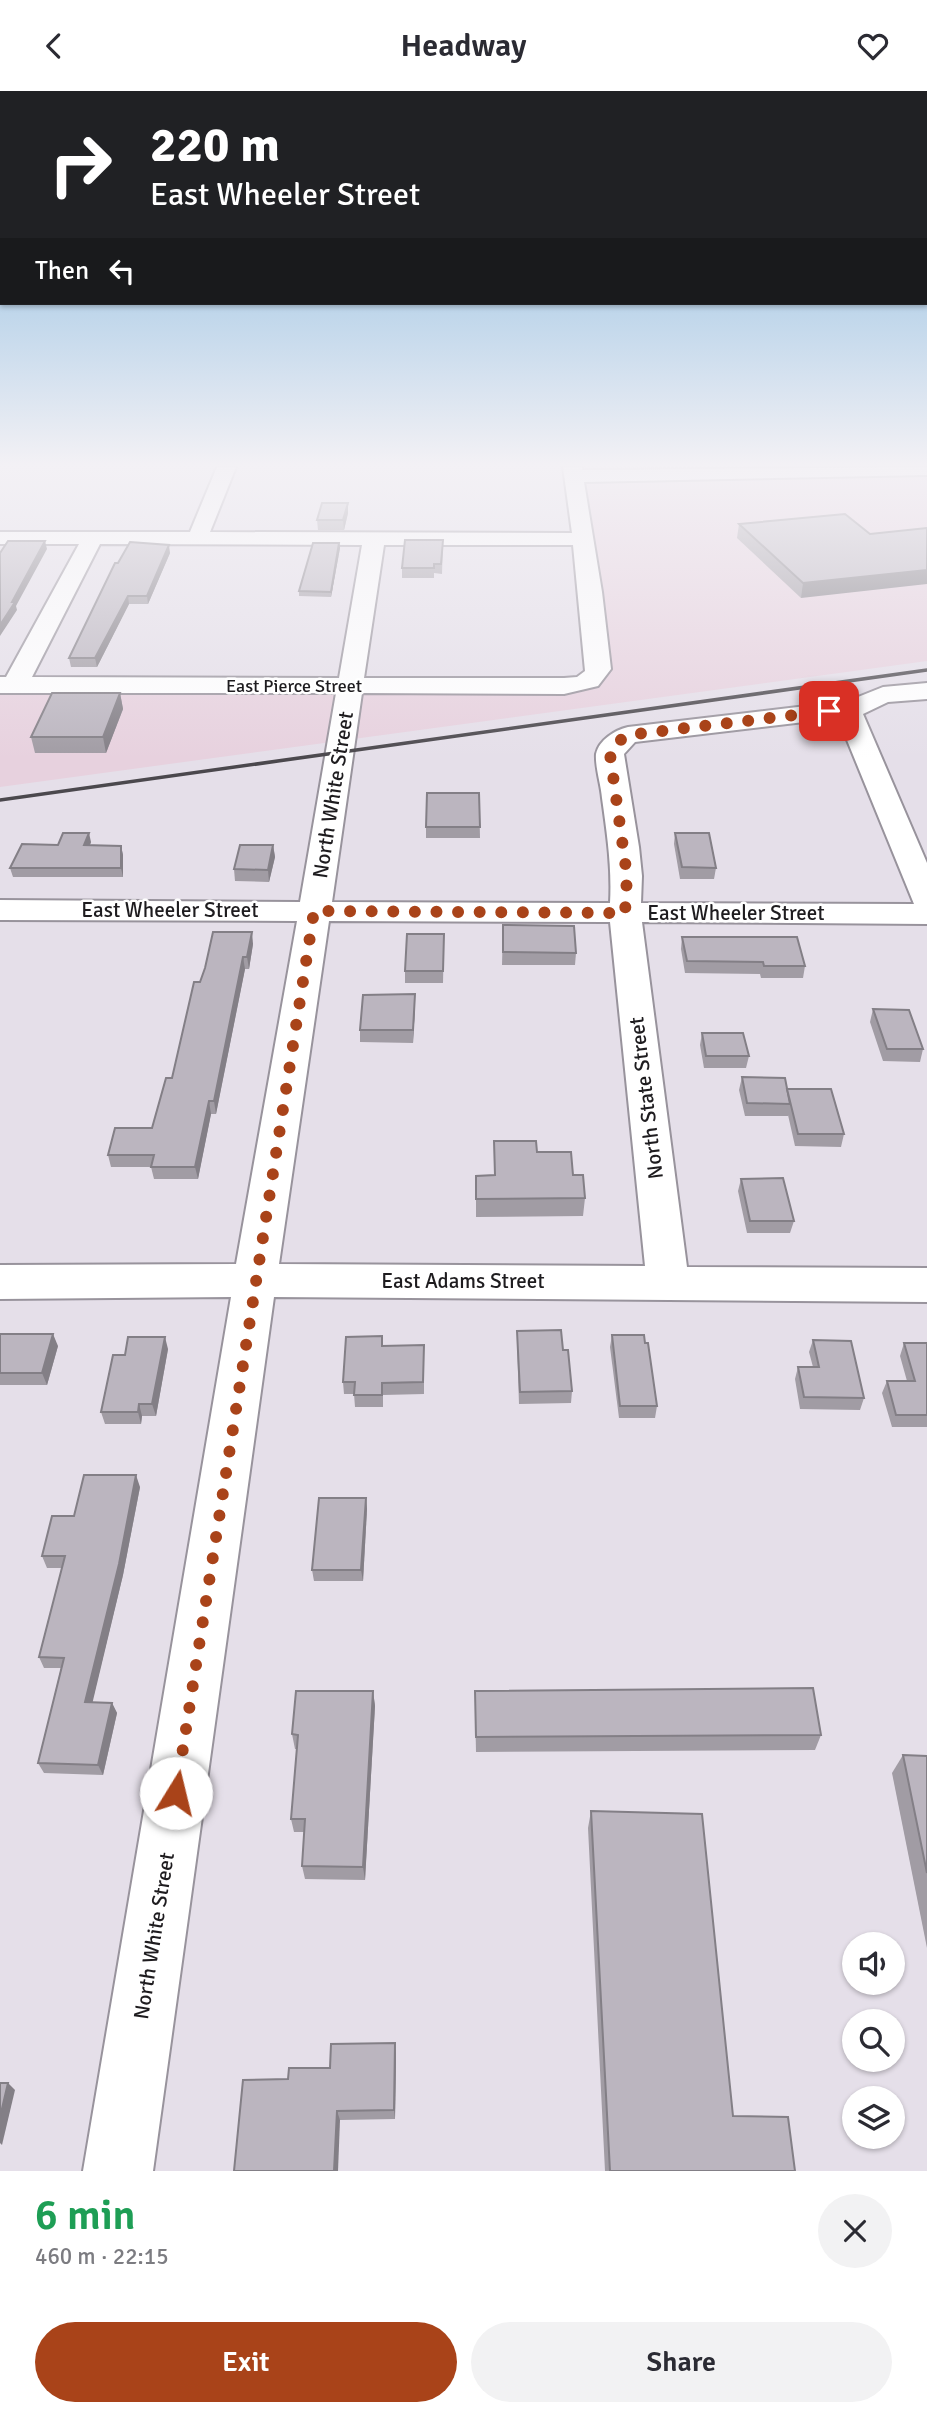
<!DOCTYPE html>
<html lang="en">
<head>
<meta charset="utf-8">
<style>
	:root { --surface:#fff; --page:#f2f2f3; --text:#2b2b33; --muted:#7c7c81; --accent:#a94319 }
	body { margin:0; font-family:Signika,sans-serif; background:var(--page); color:var(--text); height:100vh; display:flex; flex-direction:column; font-size:26px; white-space:nowrap }
	* { box-sizing:border-box; margin:0 }
	p { font-size:23px; color:var(--muted) }
	.icon { flex:none; width:38px; height:38px; fill:none; stroke:currentColor; stroke-width:2; stroke-linecap:round; stroke-linejoin:round }
	.map { position:relative; height:2080px; overflow:hidden }
	.side { display:flex; flex-direction:column; background:var(--surface); flex:1 }
	.side>* { flex:none }
	.guide { position:absolute; left:0px; top:0px; width:928px; height:214px; box-shadow:0 2px 5px #0004; background:#202124; color:#fff; overflow:hidden }
	.tools { position:absolute; left:842px; top:1841px; display:grid; gap:14px }
	.tools a { display:grid; place-items:center; width:63px; height:63px; border-radius:50%; background:var(--surface); box-shadow:0 2px 5px #0004; font-size:35px }
	.pin { position:absolute; display:grid; place-items:center; width:60px; height:60px; color:#fff; margin:-30px; border-radius:14px; box-shadow:0 4px 10px #0006 }
	.me { position:absolute; width:77px; margin:-38px; rotate:9deg; stroke-linejoin:round; filter:drop-shadow(0 0 5px #0008) }
	.turn { display:flex; align-items:center; gap:24px; height:147px; padding:0 35px; font-size:32px }
	.turn .icon { width:91px; height:91px; stroke-width:2.5 }
	.turn b { display:block; font-size:49px; line-height:60px }
	.then { display:flex; align-items:center; height:66px; padding:0 35px; background:#0003; gap:14px; font-size:26px }
	.round { display:grid; place-items:center; flex:none; width:74px; height:74px; border-radius:37px; background:var(--page) }
	.summary { display:flex; align-items:center; justify-content:space-between; height:119px; padding:0 35px }
	h1 { font-size:42px; font-weight:600; line-height:52px; color:#1e9e55 }
	.action { display:flex; gap:14px; margin-top:auto; padding:14px 35px }
	.action a { flex:1; height:80px; border-radius:42px; background:var(--accent); color:#fff; font-size:28px; font-weight:600; line-height:80px; text-align:center }
	.action a+a { background:var(--page); color:var(--text) }
	header { display:flex; justify-content:space-between; align-items:center; height:91px; padding:0 35px; background:var(--surface); font-size:32px; font-weight:600 }
	.map>svg:first-child { display:block }
</style>
</head>
<body>
<header><svg class="icon" aria-label="back" viewBox="0 0 24 24"><path d="M15 5l-7 7 7 7"/></svg>Headway<svg class="icon" aria-label="heart" viewBox="0 0 24 24"><path d="M12 20l-8-8c-3-5 5-10 8-4 3-6 11-1 8 4z"/></svg></header>
<div class="map">
<svg width="927" height="2080" viewBox="0 0 927 2080">
	<rect width="100%" height="100%" fill="#e5dfe9"/>
	<path fill="#e7d1de" d="M 572,376 L 927,376 L 927,570 L 0,696 L 0,594 L 587,591 Z"/>
	<g fill="none" stroke-linecap="round" stroke-linejoin="round">
		<g stroke="#98939c" stroke-width="4">
			<path id="minor" d="M 217,376 L 236,376 L 210,441 L 572,442 L 563,376 L 582,376 L 582,379 L 927,376 L 927,384 L 584,391 L 602,501 L 611,578 L 598,595 L 564,603 L 362,602 L 332,811 L 610,812 C 612,776 607,743 602,707 C 601,694 595,676 596,663 C 599,649 615,639 628,636 L 848,610 L 883,596 L 927,592 L 927,608 L 888,611 L 863,623 L 927,772 L 927,833 L 642,831 L 687,1176 L 927,1177 L 927,1211 L 274,1206 L 153,2080 L 83,2080 L 231,1206 L 0,1208 L 0,1174 L 236,1173 L 297,830 L 0,829 L 0,809 L 300,811 L 336,602 L 0,602 L 0,586 L 6,586 L 79,453 L 0,453 L 0,441 L 190,441 ZM 100,453 L 362,454 L 339,587 L 32,586 ZM 384,454 L 573,454 L 585,580 L 577,586 L 564,587 L 364,587 ZM 838,627 L 914,813 L 641,812 L 642,785 L 639,756 L 624,663 L 635,651 ZM 329,830 L 610,831 L 645,1175 L 279,1173 Z"/>
		</g>
		<use href="#minor" fill="#fff" fill-rule="evenodd"/>
		<path stroke="#4b484d" stroke-width="3.5" d="M 0,709 L 927,579"/>
	</g>
	<g fill="#a19ca4">
		<path d="M 348,422 L 344,439 L 318,439 L 317,429 Z"/>
		<path d="M 845,423 L 801,507 L 737,447 L 739,433 Z"/>
		<path d="M 443,449 L 442,483 L 434,482 L 434,487 L 402,487 L 402,477 Z"/>
		<path d="M 339,452 L 340,457 L 331,506 L 299,505 L 299,500 Z"/>
		<path d="M 170,462 L 148,513 L 129,513 L 97,576 L 71,576 L 69,567 L 118,472 Z"/>
		<path d="M 120,602 L 123,618 L 106,662 L 35,662 L 31,646 Z"/>
		<path d="M 479,702 L 480,747 L 426,747 L 426,736 Z"/>
		<path d="M 675,742 L 716,777 L 714,788 L 680,788 L 674,753 Z"/>
		<path d="M 91,751 L 90,754 L 121,755 L 123,764 L 123,786 L 13,786 L 10,777 L 58,754 Z"/>
		<path d="M 273,754 L 275,766 L 269,791 L 235,790 L 234,778 Z"/>
		<path d="M 503,834 L 576,862 L 575,874 L 502,874 Z"/>
		<path d="M 444,843 L 443,892 L 405,892 L 405,880 Z"/>
		<path d="M 682,846 L 805,875 L 803,887 L 761,887 L 760,883 L 685,882 L 681,858 Z"/>
		<path d="M 253,853 L 249,878 L 245,878 L 216,1023 L 211,1023 L 198,1088 L 154,1088 L 151,1076 L 111,1076 L 108,1064 L 152,1037 L 172,987 L 200,891 Z"/>
		<path d="M 415,915 L 413,952 L 360,951 L 360,939 Z"/>
		<path d="M 873,918 L 923,958 L 920,971 L 883,970 L 870,931 Z"/>
		<path d="M 702,942 L 749,965 L 746,977 L 704,977 L 700,954 Z"/>
		<path d="M 742,986 L 787,999 L 844,1043 L 841,1056 L 795,1055 L 788,1024 L 788,1025 L 745,1025 L 739,999 Z"/>
		<path d="M 494,1050 L 537,1061 L 573,1084 L 585,1107 L 583,1125 L 476,1126 L 476,1085 L 494,1084 Z"/>
		<path d="M 741,1088 L 794,1130 L 790,1142 L 747,1142 L 738,1100 Z"/>
		<path d="M 517,1240 L 563,1259 L 572,1300 L 571,1312 L 519,1313 L 517,1252 Z"/>
		<path d="M 0,1243 L 58,1255 L 47,1294 L 0,1294 Z"/>
		<path d="M 612,1244 L 645,1252 L 657,1315 L 655,1327 L 619,1327 L 610,1256 Z"/>
		<path d="M 382,1245 L 383,1255 L 424,1267 L 424,1303 L 383,1304 L 383,1316 L 355,1316 L 354,1303 L 344,1303 L 343,1291 Z"/>
		<path d="M 813,1249 L 864,1307 L 860,1319 L 800,1318 L 795,1288 L 798,1276 L 813,1276 L 809,1261 Z"/>
		<path d="M 904,1252 L 927,1252 L 927,1336 L 892,1336 L 882,1302 L 887,1290 L 907,1290 L 900,1265 Z"/>
		<path d="M 168,1258 L 156,1325 L 142,1325 L 141,1333 L 105,1333 L 101,1321 L 125,1264 Z"/>
		<path d="M 140,1396 L 123,1484 L 92,1611 L 112,1612 L 117,1622 L 103,1684 L 44,1682 L 38,1672 L 61,1577 L 44,1577 L 39,1566 L 62,1477 L 47,1477 L 42,1465 L 74,1425 Z"/>
		<path d="M 366,1407 L 367,1418 L 363,1490 L 314,1490 L 312,1479 Z"/>
		<path d="M 373,1600 L 375,1615 L 365,1789 L 305,1788 L 302,1775 L 304,1741 L 294,1741 L 291,1728 L 297,1658 L 295,1658 L 292,1643 Z"/>
		<path d="M 475,1615 L 821,1644 L 815,1659 L 476,1661 Z"/>
		<path d="M 903,1664 L 927,1665 L 927,1857 L 892,1682 Z"/>
		<path d="M 591,1720 L 733,2025 L 795,2080 L 605,2080 L 588,1737 Z"/>
		<path d="M 395,1952 L 396,1963 L 395,2028 L 340,2029 L 288,1988 L 330,1977 Z"/>
	</g>
	<g fill="#837f86">
		<path d="M 348,412 L 348,422 L 344,439 L 343,429 Z"/>
		<path d="M 45,450 L 47,458 L 16,515 L 17,519 L 0,545 L 0,534 Z"/>
		<path d="M 339,452 L 340,457 L 331,506 L 331,501 Z"/>
		<path d="M 169,454 L 170,462 L 148,513 L 147,505 Z"/>
		<path d="M 927,479 L 927,493 L 801,507 L 803,492 Z"/>
		<path d="M 128,505 L 129,513 L 97,576 L 95,567 Z"/>
		<path d="M 120,602 L 123,618 L 106,662 L 103,646 Z"/>
		<path d="M 89,742 L 91,751 L 86,763 L 84,754 Z"/>
		<path d="M 273,754 L 275,766 L 269,791 L 268,779 Z"/>
		<path d="M 121,755 L 123,764 L 123,786 L 121,777 Z"/>
		<path d="M 252,841 L 253,853 L 249,878 L 247,866 Z"/>
		<path d="M 243,866 L 245,878 L 216,1023 L 214,1010 Z"/>
		<path d="M 415,903 L 415,915 L 413,952 L 413,939 Z"/>
		<path d="M 209,1010 L 211,1023 L 198,1088 L 195,1076 Z"/>
		<path d="M 53,1243 L 58,1255 L 47,1294 L 42,1282 Z"/>
		<path d="M 165,1246 L 168,1258 L 156,1325 L 152,1313 Z"/>
		<path d="M 139,1313 L 142,1325 L 141,1333 L 138,1321 Z"/>
		<path d="M 136,1384 L 140,1396 L 123,1484 L 90,1622 L 85,1611 Z"/>
		<path d="M 366,1407 L 367,1418 L 363,1490 L 361,1479 Z"/>
		<path d="M 373,1600 L 375,1615 L 365,1789 L 363,1776 Z"/>
		<path d="M 112,1612 L 117,1622 L 103,1684 L 98,1674 Z"/>
		<path d="M 395,1952 L 396,1963 L 395,2028 L 394,2019 Z"/>
		<path d="M 8,1992 L 15,1999 L 2,2054 L 0,2052 L 0,2026 Z"/>
		<path d="M 337,2020 L 340,2029 L 338,2080 L 334,2080 Z"/>
	</g>
	<g fill="#bbb5bf" stroke="#837f86" stroke-width="2">
		<path d="M 322,412 L 348,412 L 343,429 L 317,429 Z"/>
		<path d="M 845,423 L 870,443 L 927,437 L 927,479 L 803,492 L 739,433 Z"/>
		<path d="M 405,449 L 443,449 L 441,473 L 434,473 L 434,477 L 402,477 Z"/>
		<path d="M 8,450 L 45,450 L 12,511 L 15,511 L 0,534 L 0,462 Z"/>
		<path d="M 130,451 L 169,454 L 147,505 L 128,505 L 95,567 L 69,567 L 115,472 L 118,472 Z"/>
		<path d="M 313,452 L 339,452 L 331,501 L 299,500 Z"/>
		<path d="M 52,602 L 120,602 L 103,646 L 31,646 Z"/>
		<path d="M 427,702 L 479,702 L 480,736 L 426,736 Z"/>
		<path d="M 63,742 L 89,742 L 84,754 L 121,755 L 121,777 L 10,777 L 22,753 L 58,754 Z"/>
		<path d="M 675,742 L 709,742 L 716,777 L 682,776 Z"/>
		<path d="M 240,754 L 273,754 L 268,779 L 234,778 Z"/>
		<path d="M 503,834 L 574,835 L 576,862 L 503,861 Z"/>
		<path d="M 213,841 L 252,841 L 247,866 L 243,866 L 214,1010 L 209,1010 L 195,1076 L 151,1076 L 154,1064 L 108,1064 L 115,1037 L 152,1037 L 166,987 L 172,987 L 194,891 L 200,891 L 205,877 Z"/>
		<path d="M 407,843 L 444,843 L 443,880 L 405,880 Z"/>
		<path d="M 682,846 L 797,846 L 805,875 L 764,875 L 763,871 L 687,870 Z"/>
		<path d="M 415,903 L 413,939 L 360,939 L 363,904 Z"/>
		<path d="M 873,918 L 909,919 L 923,958 L 887,958 Z"/>
		<path d="M 702,942 L 743,942 L 749,965 L 706,965 Z"/>
		<path d="M 742,986 L 785,987 L 790,1013 L 747,1012 Z"/>
		<path d="M 787,998 L 831,998 L 844,1043 L 798,1043 Z"/>
		<path d="M 494,1050 L 536,1050 L 537,1061 L 571,1061 L 573,1084 L 583,1084 L 585,1107 L 476,1108 L 476,1085 L 495,1084 Z"/>
		<path d="M 783,1087 L 794,1130 L 750,1130 L 741,1088 Z"/>
		<path d="M 561,1239 L 563,1259 L 568,1259 L 572,1300 L 520,1301 L 517,1240 Z"/>
		<path d="M 0,1243 L 53,1243 L 42,1282 L 0,1282 Z"/>
		<path d="M 612,1244 L 644,1244 L 645,1252 L 648,1252 L 657,1315 L 620,1315 Z"/>
		<path d="M 382,1245 L 382,1255 L 424,1254 L 423,1291 L 382,1292 L 382,1304 L 354,1304 L 355,1291 L 343,1291 L 346,1246 Z"/>
		<path d="M 128,1246 L 165,1246 L 152,1313 L 139,1313 L 138,1321 L 101,1321 L 113,1264 L 125,1264 Z"/>
		<path d="M 813,1249 L 851,1250 L 864,1307 L 804,1306 L 798,1276 L 819,1276 Z"/>
		<path d="M 904,1252 L 927,1252 L 927,1324 L 896,1324 L 887,1290 L 915,1290 Z"/>
		<path d="M 84,1384 L 136,1384 L 119,1473 L 85,1611 L 112,1612 L 98,1674 L 38,1672 L 64,1567 L 39,1566 L 65,1465 L 42,1465 L 52,1425 L 74,1425 Z"/>
		<path d="M 319,1407 L 366,1407 L 361,1479 L 312,1479 Z"/>
		<path d="M 813,1597 L 821,1644 L 476,1646 L 475,1600 Z"/>
		<path d="M 296,1600 L 373,1600 L 363,1776 L 302,1775 L 305,1728 L 291,1728 L 298,1644 L 292,1643 Z"/>
		<path d="M 903,1664 L 927,1665 L 927,1782 Z"/>
		<path d="M 591,1720 L 702,1723 L 733,2025 L 788,2026 L 795,2080 L 610,2080 Z"/>
		<path d="M 395,1952 L 394,2019 L 337,2020 L 334,2080 L 234,2080 L 243,1989 L 288,1988 L 289,1977 L 330,1977 L 331,1953 Z"/>
		<path d="M 0,1992 L 8,1992 L 0,2026 Z"/>
	</g>
	<linearGradient id="sky" x2="0" y2="1"><stop stop-color="#75b0dc"/><stop offset="0.56" stop-color="#f3f1f5"/><stop offset="1" stop-color="#f3f1f5" stop-opacity="0"/></linearGradient>
	<rect width="927" height="668" fill="url(#sky)"/>
	<g fill="none" stroke-linecap="round" stroke-linejoin="round">
		<path stroke="#a94319" stroke-width="12" stroke-dasharray="0 21.6" d="M 176,1702 L 314,820 L 625,822 L 627,785 L 610,663 L 615,653 L 628,644 L 829,620"/>
	</g>
	<g text-anchor="middle" dominant-baseline="central" stroke-width="5" stroke-linejoin="round" paint-order="stroke">
		<g font-size="18" fill="#1e1c1f" stroke="#fff">
			<text x="294" y="595">East Pierce Street</text>
		</g>
		<g font-size="21" fill="#1e1c1f" stroke="#fff">
			<text transform="translate(333 704) rotate(-81)">North White Street</text>
			<text x="170" y="819">East Wheeler Street</text>
			<text x="736" y="822">East Wheeler Street</text>
			<text transform="translate(646 1007) rotate(-97)">North State Street</text>
			<text x="463" y="1190">East Adams Street</text>
			<text transform="translate(154 1845) rotate(-81)">North White Street</text>
		</g>
	</g>
</svg>
<div class="tools">
<a><svg class="icon" aria-label="sound" viewBox="0 0 24 24"><path d="M4 9h4l5-4v14l-5-4H4zM17 9q2 3 0 6"/></svg></a>
<a><svg class="icon" aria-label="search" viewBox="0 0 24 24"><circle cx="10" cy="10" r="6"/><path d="M15 15l6 6"/></svg></a>
<a><svg class="icon" aria-label="layers" viewBox="0 0 24 24"><path d="M12 4l9 5-9 5-9-5zM3 14l9 5 9-5"/></svg></a>
</div>
<div class="pin" style="left:829px;top:620px;background:#d93025"><svg class="icon" aria-label="arrive" viewBox="0 0 24 24"><path d="M6 21V4h12l-3 4 3 4H6"/></svg></div>
<svg class="me" style="left:176px;top:1702px" viewBox="-20 -20 40 40"><circle r="19" fill="#fff"/><path d="M0-13L10 11 0 6-10 11z" fill="#a94319"/></svg>
<div class="guide">
<div class="turn"><svg class="icon" aria-label="right" viewBox="0 0 24 24"><path d="M7 20v-9h11M14 6l5 5-5 5"/></svg><div><b>220 m</b>East Wheeler Street</div></div>
<div class="then">Then<svg class="icon" aria-label="left" viewBox="0 0 24 24"><path d="M17 20v-9H6M10 6l-5 5 5 5"/></svg></div>
</div>
</div>
<section class="side">
<div class="summary"><div><h1>6 min</h1><p>460 m · 22:15</p></div><a class="round"><svg class="icon" aria-label="close" viewBox="0 0 24 24"><path d="M6 6l12 12M18 6L6 18"/></svg></a></div>
<div class="action"><a>Exit</a><a>Share</a></div>
</section>
</body>
</html>
